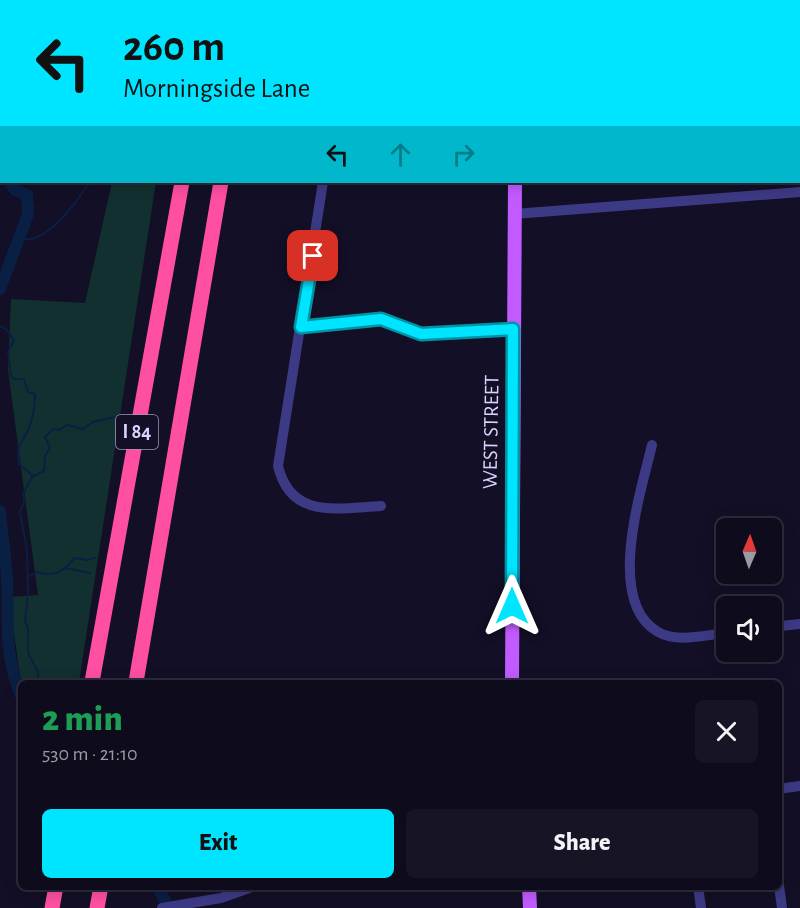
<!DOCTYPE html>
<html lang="en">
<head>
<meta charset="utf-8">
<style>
	:root { --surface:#0e0b1c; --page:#171425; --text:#f1f3f6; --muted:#9b9ba3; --line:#2e2b3b; --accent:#00e5ff }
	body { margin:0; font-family:"Alegreya Sans",sans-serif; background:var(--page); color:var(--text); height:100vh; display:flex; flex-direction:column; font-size:22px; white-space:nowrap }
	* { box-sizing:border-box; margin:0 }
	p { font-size:20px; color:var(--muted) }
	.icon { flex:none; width:33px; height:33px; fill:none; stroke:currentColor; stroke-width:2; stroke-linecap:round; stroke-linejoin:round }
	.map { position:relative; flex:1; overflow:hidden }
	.sheet { position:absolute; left:18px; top:680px; width:764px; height:210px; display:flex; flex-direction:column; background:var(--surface); border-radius:9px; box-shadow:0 3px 15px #0003,0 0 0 2px var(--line) }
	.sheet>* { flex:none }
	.guide { position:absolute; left:0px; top:0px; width:801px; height:183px; box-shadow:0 3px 15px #0003,0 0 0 2px var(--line); background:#00e5ff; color:#111; overflow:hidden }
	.needle { width:39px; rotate:2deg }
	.fabs { position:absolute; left:716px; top:518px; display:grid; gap:12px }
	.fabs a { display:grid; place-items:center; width:66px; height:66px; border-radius:9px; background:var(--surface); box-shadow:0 3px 15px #0003,0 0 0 2px var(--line); font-size:30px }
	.pin { position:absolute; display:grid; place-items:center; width:51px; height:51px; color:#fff; margin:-26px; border-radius:12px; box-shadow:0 3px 9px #0006 }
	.me { position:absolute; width:66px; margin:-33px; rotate:0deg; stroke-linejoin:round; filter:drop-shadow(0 0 4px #0008) }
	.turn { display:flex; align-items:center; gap:21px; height:126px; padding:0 24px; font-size:27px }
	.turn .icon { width:78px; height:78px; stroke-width:2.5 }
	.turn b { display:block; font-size:42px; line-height:51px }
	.lanes { display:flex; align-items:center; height:57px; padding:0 24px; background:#0003; justify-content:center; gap:30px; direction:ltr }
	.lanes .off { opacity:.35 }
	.round { display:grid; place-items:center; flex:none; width:63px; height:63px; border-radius:9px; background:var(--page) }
	.headline { display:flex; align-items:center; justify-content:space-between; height:102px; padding:0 24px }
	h1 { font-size:36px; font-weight:800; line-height:45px; color:#1e9e55 }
	.action { display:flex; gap:12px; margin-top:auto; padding:12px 24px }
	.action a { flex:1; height:69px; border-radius:9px; background:var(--accent); color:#111; font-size:24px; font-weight:800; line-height:69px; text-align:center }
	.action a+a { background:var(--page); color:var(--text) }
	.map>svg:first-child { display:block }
</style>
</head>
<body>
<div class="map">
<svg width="800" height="908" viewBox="0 0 800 908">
	<rect width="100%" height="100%" fill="#130f26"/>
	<path fill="#12302f" d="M 112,182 L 156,182 L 79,682 L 21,683 L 9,597 L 38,595 L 8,370 L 11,299 L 85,303 Z"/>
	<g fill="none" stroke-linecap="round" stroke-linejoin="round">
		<g stroke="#0a1f44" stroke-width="2">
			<path d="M 158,2 L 159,0"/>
			<path d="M 19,238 C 45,248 77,201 90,182"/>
			<path d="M 0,326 L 6,329 L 14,340 L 8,352 L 11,376 L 14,379 L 24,379 L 28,392 L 35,394 C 35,405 34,414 30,425 C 26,440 15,441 19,464 L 33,476 L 23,493 L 24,502 L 20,512 L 27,551 L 28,593 L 25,621 L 28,628 L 28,653 L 38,672 L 38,682"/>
			<path d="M 32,477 L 44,471 L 45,456 L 50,448 L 45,437 L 53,429 L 59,430 L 67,425 L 83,429 L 93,422 L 120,416"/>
			<path d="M 65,568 L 90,573"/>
			<path d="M 27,577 L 37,572 C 55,578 63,571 75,558 L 87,560 L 95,558"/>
		</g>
		<g stroke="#0a1f44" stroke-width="12">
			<path d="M 33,2 L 33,0"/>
			<path d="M 0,289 L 28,214 L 27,195 L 15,190 L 10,182"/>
			<path d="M 0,511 C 2,532 5,554 7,576 C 9,622 3,651 21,696"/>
			<path d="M 157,886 L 169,908"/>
		</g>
		<g stroke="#3d3a85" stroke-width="10">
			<path d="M 632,0 L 632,2"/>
			<path d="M 341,2 L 342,0"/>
			<path d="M 323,182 L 278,466 C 291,520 338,508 381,506"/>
			<path d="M 514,214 L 800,192"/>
			<path d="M 301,327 L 381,319 L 421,334 L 513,329"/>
			<path d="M 652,445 C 641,491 605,602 658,632 C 677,643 705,635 726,633"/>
			<path d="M 771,627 L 800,624"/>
			<path d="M 778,789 L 800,786"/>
			<path d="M 778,878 L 782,908"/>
			<path d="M 698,886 L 701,908"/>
			<path d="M 162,908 L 221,898 L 255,886"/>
		</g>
		<g stroke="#c25bff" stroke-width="14">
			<path d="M 516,0 L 516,2"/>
			<path d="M 512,682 L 515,182"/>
			<path d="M 529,886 L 530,908"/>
		</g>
		<g stroke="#ff4fa3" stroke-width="15">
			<path d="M 215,2 L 215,0"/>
			<path d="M 251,2 L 252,0"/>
			<path d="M 92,682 L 182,182"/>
			<path d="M 136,682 L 221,182"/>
			<path d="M 52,908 L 56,886"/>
			<path d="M 97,908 L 101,886"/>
		</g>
	</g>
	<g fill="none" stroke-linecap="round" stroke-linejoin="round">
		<g stroke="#0095a6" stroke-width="15">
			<path id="route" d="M 313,256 L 301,327 L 381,319 L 421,334 L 513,329 L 512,606"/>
		</g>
		<use href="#route" stroke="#00e5ff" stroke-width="10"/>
	</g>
	<g text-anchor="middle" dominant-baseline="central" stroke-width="6" stroke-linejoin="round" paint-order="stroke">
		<rect fill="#130f26" stroke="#9e99be" stroke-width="1.5" x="116" y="415" width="42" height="34" rx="4.5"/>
		<g font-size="20" font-weight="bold" fill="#d9d4ff">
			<text x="137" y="432">I 84</text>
		</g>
		<g font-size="21" fill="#d9d4ff" stroke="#130f26">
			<text transform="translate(491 432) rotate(-89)">WEST STREET</text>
		</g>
	</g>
</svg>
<div class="fabs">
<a><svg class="needle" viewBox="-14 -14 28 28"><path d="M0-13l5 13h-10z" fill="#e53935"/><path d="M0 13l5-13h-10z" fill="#9b9ba3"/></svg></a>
<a><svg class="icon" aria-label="sound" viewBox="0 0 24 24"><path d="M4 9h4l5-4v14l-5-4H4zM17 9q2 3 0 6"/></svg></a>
</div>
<div class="pin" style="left:313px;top:256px;background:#d93025"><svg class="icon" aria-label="arrive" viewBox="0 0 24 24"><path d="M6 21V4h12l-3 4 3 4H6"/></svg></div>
<svg class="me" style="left:512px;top:606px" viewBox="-20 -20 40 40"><path d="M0-17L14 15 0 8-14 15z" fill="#00e5ff" stroke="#fff" stroke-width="4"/></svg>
<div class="guide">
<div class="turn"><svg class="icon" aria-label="left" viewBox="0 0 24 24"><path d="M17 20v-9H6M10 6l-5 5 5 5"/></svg><div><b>260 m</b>Morningside Lane</div></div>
<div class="lanes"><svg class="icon" aria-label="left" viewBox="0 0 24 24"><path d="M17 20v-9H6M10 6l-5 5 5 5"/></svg><svg class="icon off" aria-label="ahead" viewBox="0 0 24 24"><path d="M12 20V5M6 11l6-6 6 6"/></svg><svg class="icon off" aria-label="right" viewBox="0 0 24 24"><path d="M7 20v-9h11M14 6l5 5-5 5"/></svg></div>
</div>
<section class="sheet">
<div class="headline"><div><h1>2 min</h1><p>530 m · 21:10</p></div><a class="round"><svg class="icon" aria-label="close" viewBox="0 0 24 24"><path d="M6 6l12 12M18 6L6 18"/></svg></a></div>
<div class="action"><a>Exit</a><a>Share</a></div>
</section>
</div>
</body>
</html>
